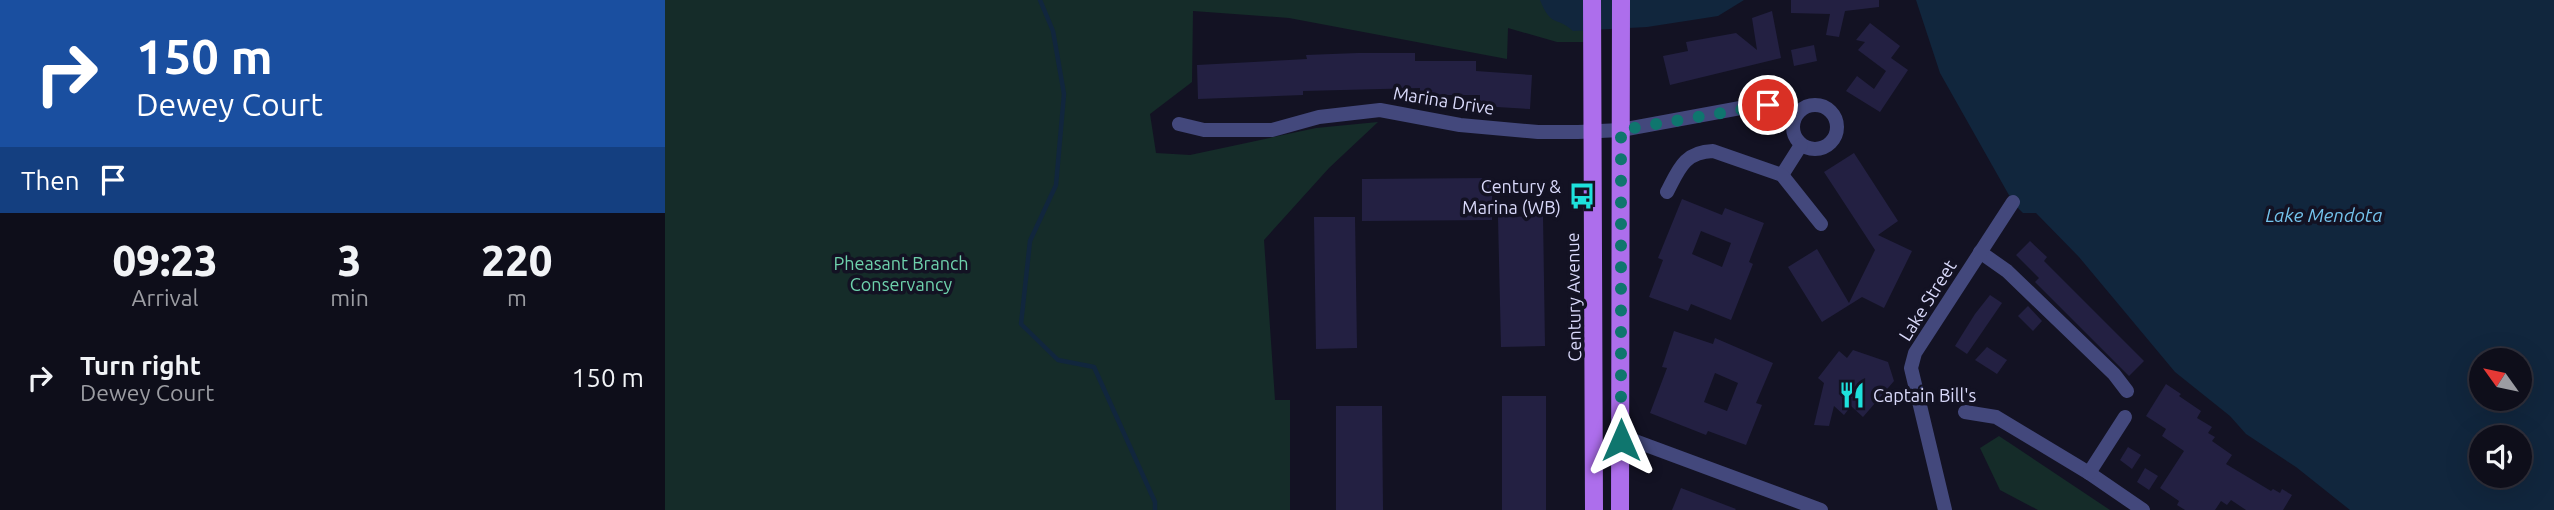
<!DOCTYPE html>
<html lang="en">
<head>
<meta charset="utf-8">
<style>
	:root { --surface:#0e0e1a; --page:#171723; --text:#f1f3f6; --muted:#9b9ca2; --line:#2e2e39 }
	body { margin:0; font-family:Ubuntu,sans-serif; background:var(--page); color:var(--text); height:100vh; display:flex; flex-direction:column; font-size:26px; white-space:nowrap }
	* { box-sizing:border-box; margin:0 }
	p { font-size:23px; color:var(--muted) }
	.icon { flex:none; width:38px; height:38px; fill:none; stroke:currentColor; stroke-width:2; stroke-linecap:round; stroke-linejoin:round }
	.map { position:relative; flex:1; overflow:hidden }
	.drawer { display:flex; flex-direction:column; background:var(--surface); width:665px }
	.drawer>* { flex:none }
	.guide { background:#1a4fa0; color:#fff; overflow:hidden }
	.needle { width:46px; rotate:303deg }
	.buttons { position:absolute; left:1804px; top:348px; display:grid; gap:14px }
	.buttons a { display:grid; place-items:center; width:63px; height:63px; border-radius:50%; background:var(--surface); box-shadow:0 7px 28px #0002,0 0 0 2px var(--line); font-size:35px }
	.pin { position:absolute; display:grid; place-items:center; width:60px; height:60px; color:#fff; margin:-30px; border:4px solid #fff; border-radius:50%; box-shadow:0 2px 7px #0007 }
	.me { position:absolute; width:77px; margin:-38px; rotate:0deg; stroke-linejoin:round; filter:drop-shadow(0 0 5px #0008) }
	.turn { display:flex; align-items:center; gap:24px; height:147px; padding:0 21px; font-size:32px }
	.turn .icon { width:91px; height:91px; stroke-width:2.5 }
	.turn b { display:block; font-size:49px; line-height:60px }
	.then { display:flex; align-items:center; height:66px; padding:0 21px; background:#0003; gap:14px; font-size:26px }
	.eta { display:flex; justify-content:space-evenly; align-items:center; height:119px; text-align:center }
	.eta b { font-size:42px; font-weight:800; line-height:49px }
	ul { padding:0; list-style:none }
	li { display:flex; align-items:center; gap:21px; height:91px; padding:0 21px }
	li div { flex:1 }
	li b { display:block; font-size:26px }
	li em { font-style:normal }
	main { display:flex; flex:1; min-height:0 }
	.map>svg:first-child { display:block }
</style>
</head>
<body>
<main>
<section class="drawer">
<div class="guide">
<div class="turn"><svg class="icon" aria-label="right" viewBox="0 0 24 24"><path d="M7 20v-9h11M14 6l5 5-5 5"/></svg><div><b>150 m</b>Dewey Court</div></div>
<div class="then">Then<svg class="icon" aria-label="arrive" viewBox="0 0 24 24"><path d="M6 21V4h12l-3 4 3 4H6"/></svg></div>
</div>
<div class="eta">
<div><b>09:23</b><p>Arrival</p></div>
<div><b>3</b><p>min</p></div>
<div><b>220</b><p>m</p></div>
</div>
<ul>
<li><svg class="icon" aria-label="right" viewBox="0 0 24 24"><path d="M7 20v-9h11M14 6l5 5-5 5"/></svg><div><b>Turn right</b><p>Dewey Court</p></div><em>150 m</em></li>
</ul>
</section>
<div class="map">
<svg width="1889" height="510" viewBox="0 0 1889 510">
	<rect width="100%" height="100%" fill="#131223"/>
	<g fill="#152c29">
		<path d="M 0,0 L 927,0 L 927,42 L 892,42 L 843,28 L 842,59 L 624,18 L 528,11 L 527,82 L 485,114 L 491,153 L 525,155 L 651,128 L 713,122 L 664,168 L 599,240 L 610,400 L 625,400 L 625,510 L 0,510 Z"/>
		<path d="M 1334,436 L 1445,510 L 1373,510 L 1335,490 L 1315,448 Z"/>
	</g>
	<g fill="#11263d" fill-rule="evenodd">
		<path d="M 875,0 L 1079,0 L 1053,16 L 982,27 L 908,31 C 892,16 886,28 875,0 Z"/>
		<path d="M 1251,0 L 1889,0 L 1889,510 L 1685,510 L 1631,467 L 1581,434 L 1565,416 L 1510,372 L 1414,257 L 1371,213 L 1358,213 L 1349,204 L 1275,73 ZM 1816,360 L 1855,360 L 1855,399 L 1816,399 ZM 1816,438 L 1855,438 L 1855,476 L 1816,476 Z"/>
	</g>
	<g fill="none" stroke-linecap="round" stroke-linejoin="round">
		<path stroke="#11263d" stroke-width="4.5" d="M 375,0 L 388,31 L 399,94 L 391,185 L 365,241 L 356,324 L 393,360 L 429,367 L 490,502 L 490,510"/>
	</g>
	<g fill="#232042" fill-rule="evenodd">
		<path d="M 1126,0 L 1214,0 L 1214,7 L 1180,11 L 1174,37 L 1161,35 L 1165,14 L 1126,13 Z"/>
		<path d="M 1107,11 L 1116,58 L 1005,85 L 998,56 L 1023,51 L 1021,42 L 1071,33 L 1092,50 L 1087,18 Z"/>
		<path d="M 1205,23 L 1235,46 L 1226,58 L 1243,70 L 1215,112 L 1181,91 L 1192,76 L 1209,89 L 1221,71 L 1193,50 L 1200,42 L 1191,40 Z"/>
		<path d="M 1149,45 L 1152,61 L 1129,66 L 1126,50 Z"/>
		<path d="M 693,53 L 750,53 L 750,61 L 811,61 L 811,71 L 867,75 L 865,109 L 815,106 L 815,95 L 755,95 L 755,88 L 638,91 L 638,95 L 533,99 L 532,65 L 642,59 L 641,55 Z"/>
		<path d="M 1189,153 L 1233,221 L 1213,235 L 1247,251 L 1219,308 L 1197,297 L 1157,322 L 1123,267 L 1152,249 L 1184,303 L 1210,250 L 1159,172 Z"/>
		<path d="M 827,178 L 827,220 L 697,221 L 697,179 Z"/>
		<path d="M 1017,199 L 1057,215 L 1060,208 L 1099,223 L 1084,262 L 1088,264 L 1066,320 L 1026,304 L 1023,311 L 984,297 L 998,260 L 993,258 ZM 1036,231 L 1066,243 L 1057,267 L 1027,254 Z"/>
		<path d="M 878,216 L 880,346 L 836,347 L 833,217 Z"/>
		<path d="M 649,217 L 690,217 L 692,348 L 651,349 Z"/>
		<path d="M 1365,241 L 1382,257 L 1379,261 L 1479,361 L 1464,376 L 1370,282 L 1374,278 L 1351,255 Z"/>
		<path d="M 1325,295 L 1337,303 L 1302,354 L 1290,346 L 1310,314 Z"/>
		<path d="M 1363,306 L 1377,321 L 1368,331 L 1353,316 Z"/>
		<path d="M 1009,331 L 1048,344 L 1050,338 L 1108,363 L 1091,403 L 1097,405 L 1081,445 L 1043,431 L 1041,435 L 985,413 L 1002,368 L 997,367 ZM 1050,373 L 1073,383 L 1062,411 L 1039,402 Z"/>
		<path d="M 1322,347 L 1342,360 L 1332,374 L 1310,360 Z"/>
		<path d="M 1188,350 L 1223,362 L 1229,381 L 1198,417 L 1186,406 L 1179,415 L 1169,406 L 1164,426 L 1149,425 L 1159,383 L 1153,378 L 1174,351 L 1182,358 Z"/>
		<path d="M 1501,384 L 1516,394 L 1514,396 L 1536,411 L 1532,418 L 1547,427 L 1543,433 L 1550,437 L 1547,441 L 1567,455 L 1561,464 L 1606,491 L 1608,489 L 1615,493 L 1617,489 L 1627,495 L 1618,510 L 1581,510 L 1566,500 L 1562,505 L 1556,501 L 1550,510 L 1520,510 L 1512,505 L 1514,501 L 1495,488 L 1519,451 L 1497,436 L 1501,429 L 1481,416 Z"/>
		<rect x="837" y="396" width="44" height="114"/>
		<path d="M 671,406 L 717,406 L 718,510 L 671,510 Z"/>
		<path d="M 1463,447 L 1476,455 L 1467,469 L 1455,460 Z"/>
		<path d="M 1480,468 L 1493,476 L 1484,490 L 1472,482 Z"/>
		<path d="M 1016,488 L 1071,509 L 1070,510 L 1007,510 Z"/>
	</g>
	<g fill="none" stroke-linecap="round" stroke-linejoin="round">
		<g stroke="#43487c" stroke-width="14">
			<circle cx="1150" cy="127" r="22"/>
			<path d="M 514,124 L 539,130 L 607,130 L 654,117 L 715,110 L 795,125 L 873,132 L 913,132 L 956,130 L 1097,104 L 1110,107 L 1129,119"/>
			<path d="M 1117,175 L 1136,145"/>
			<path d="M 1002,192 C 1014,169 1019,152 1048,151 L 1117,175 L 1156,224"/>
			<path d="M 1315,252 L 1342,271 L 1449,374 L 1462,391"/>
			<path d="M 1300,412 L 1331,417 L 1424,473 L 1478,510"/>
			<path d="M 956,440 L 970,441 L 1156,510"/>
			<path d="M 1424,473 L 1460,417"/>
			<path d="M 1280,510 L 1246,368 L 1250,353 L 1348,202"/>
		</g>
		<g stroke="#ad6eec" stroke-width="18">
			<path d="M 927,0 L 929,510"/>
			<path d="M 955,510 L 956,0"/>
		</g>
	</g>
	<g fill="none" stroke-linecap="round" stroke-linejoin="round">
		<path stroke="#0f766e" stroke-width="12" stroke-dasharray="0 21.6" d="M 956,440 L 956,130 L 1103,105"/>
	</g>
	<defs>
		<g id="bus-bare" transform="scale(2.1)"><path d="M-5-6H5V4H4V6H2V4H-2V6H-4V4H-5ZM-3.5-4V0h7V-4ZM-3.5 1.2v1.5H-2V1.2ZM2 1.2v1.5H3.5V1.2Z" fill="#1ee1dc" stroke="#131223" stroke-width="2.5" paint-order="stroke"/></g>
		<g id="restaurant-bare" transform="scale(2.1)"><path d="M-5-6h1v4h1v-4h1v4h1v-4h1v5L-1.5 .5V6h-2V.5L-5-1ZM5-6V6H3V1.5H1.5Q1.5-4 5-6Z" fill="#1ee1dc" stroke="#131223" stroke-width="2.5" paint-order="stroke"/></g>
	</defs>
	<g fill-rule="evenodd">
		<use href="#bus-bare" x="917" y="196"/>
		<use href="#restaurant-bare" x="1187" y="395"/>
	</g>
	<g text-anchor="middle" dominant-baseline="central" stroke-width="7" stroke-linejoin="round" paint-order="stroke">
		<g font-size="18" fill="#d9d9fa" stroke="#131223">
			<text transform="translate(779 100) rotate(9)">Marina Drive</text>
			<text transform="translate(908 297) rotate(-91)">Century Avenue</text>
			<text transform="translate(1262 300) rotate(-58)">Lake Street</text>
		</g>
		<g font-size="18" fill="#d9d9fa" stroke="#131223" text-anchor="end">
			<text x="896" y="186">Century &amp;<tspan x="896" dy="21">Marina (WB)</tspan></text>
			<text x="1208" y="395" text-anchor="start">Captain Bill's</text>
		</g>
		<g font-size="18" fill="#6ed1ac" stroke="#131223">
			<text x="236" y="263">Pheasant Branch<tspan x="236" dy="21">Conservancy</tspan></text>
		</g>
		<g font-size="19" font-style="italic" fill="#74c3ec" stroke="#131223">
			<text x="1659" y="215">Lake Mendota</text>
		</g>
	</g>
</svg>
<div class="buttons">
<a><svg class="needle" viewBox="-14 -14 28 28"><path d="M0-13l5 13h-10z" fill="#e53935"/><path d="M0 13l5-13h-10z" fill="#9b9ca2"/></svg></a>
<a><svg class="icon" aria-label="sound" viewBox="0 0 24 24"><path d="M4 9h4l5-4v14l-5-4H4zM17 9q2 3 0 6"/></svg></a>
</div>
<div class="pin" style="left:1103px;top:105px;background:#d93025"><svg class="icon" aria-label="arrive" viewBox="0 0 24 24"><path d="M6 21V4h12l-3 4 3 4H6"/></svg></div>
<svg class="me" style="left:956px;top:440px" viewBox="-20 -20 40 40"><path d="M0-17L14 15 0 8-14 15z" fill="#0f766e" stroke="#fff" stroke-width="4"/></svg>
</div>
</main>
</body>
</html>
